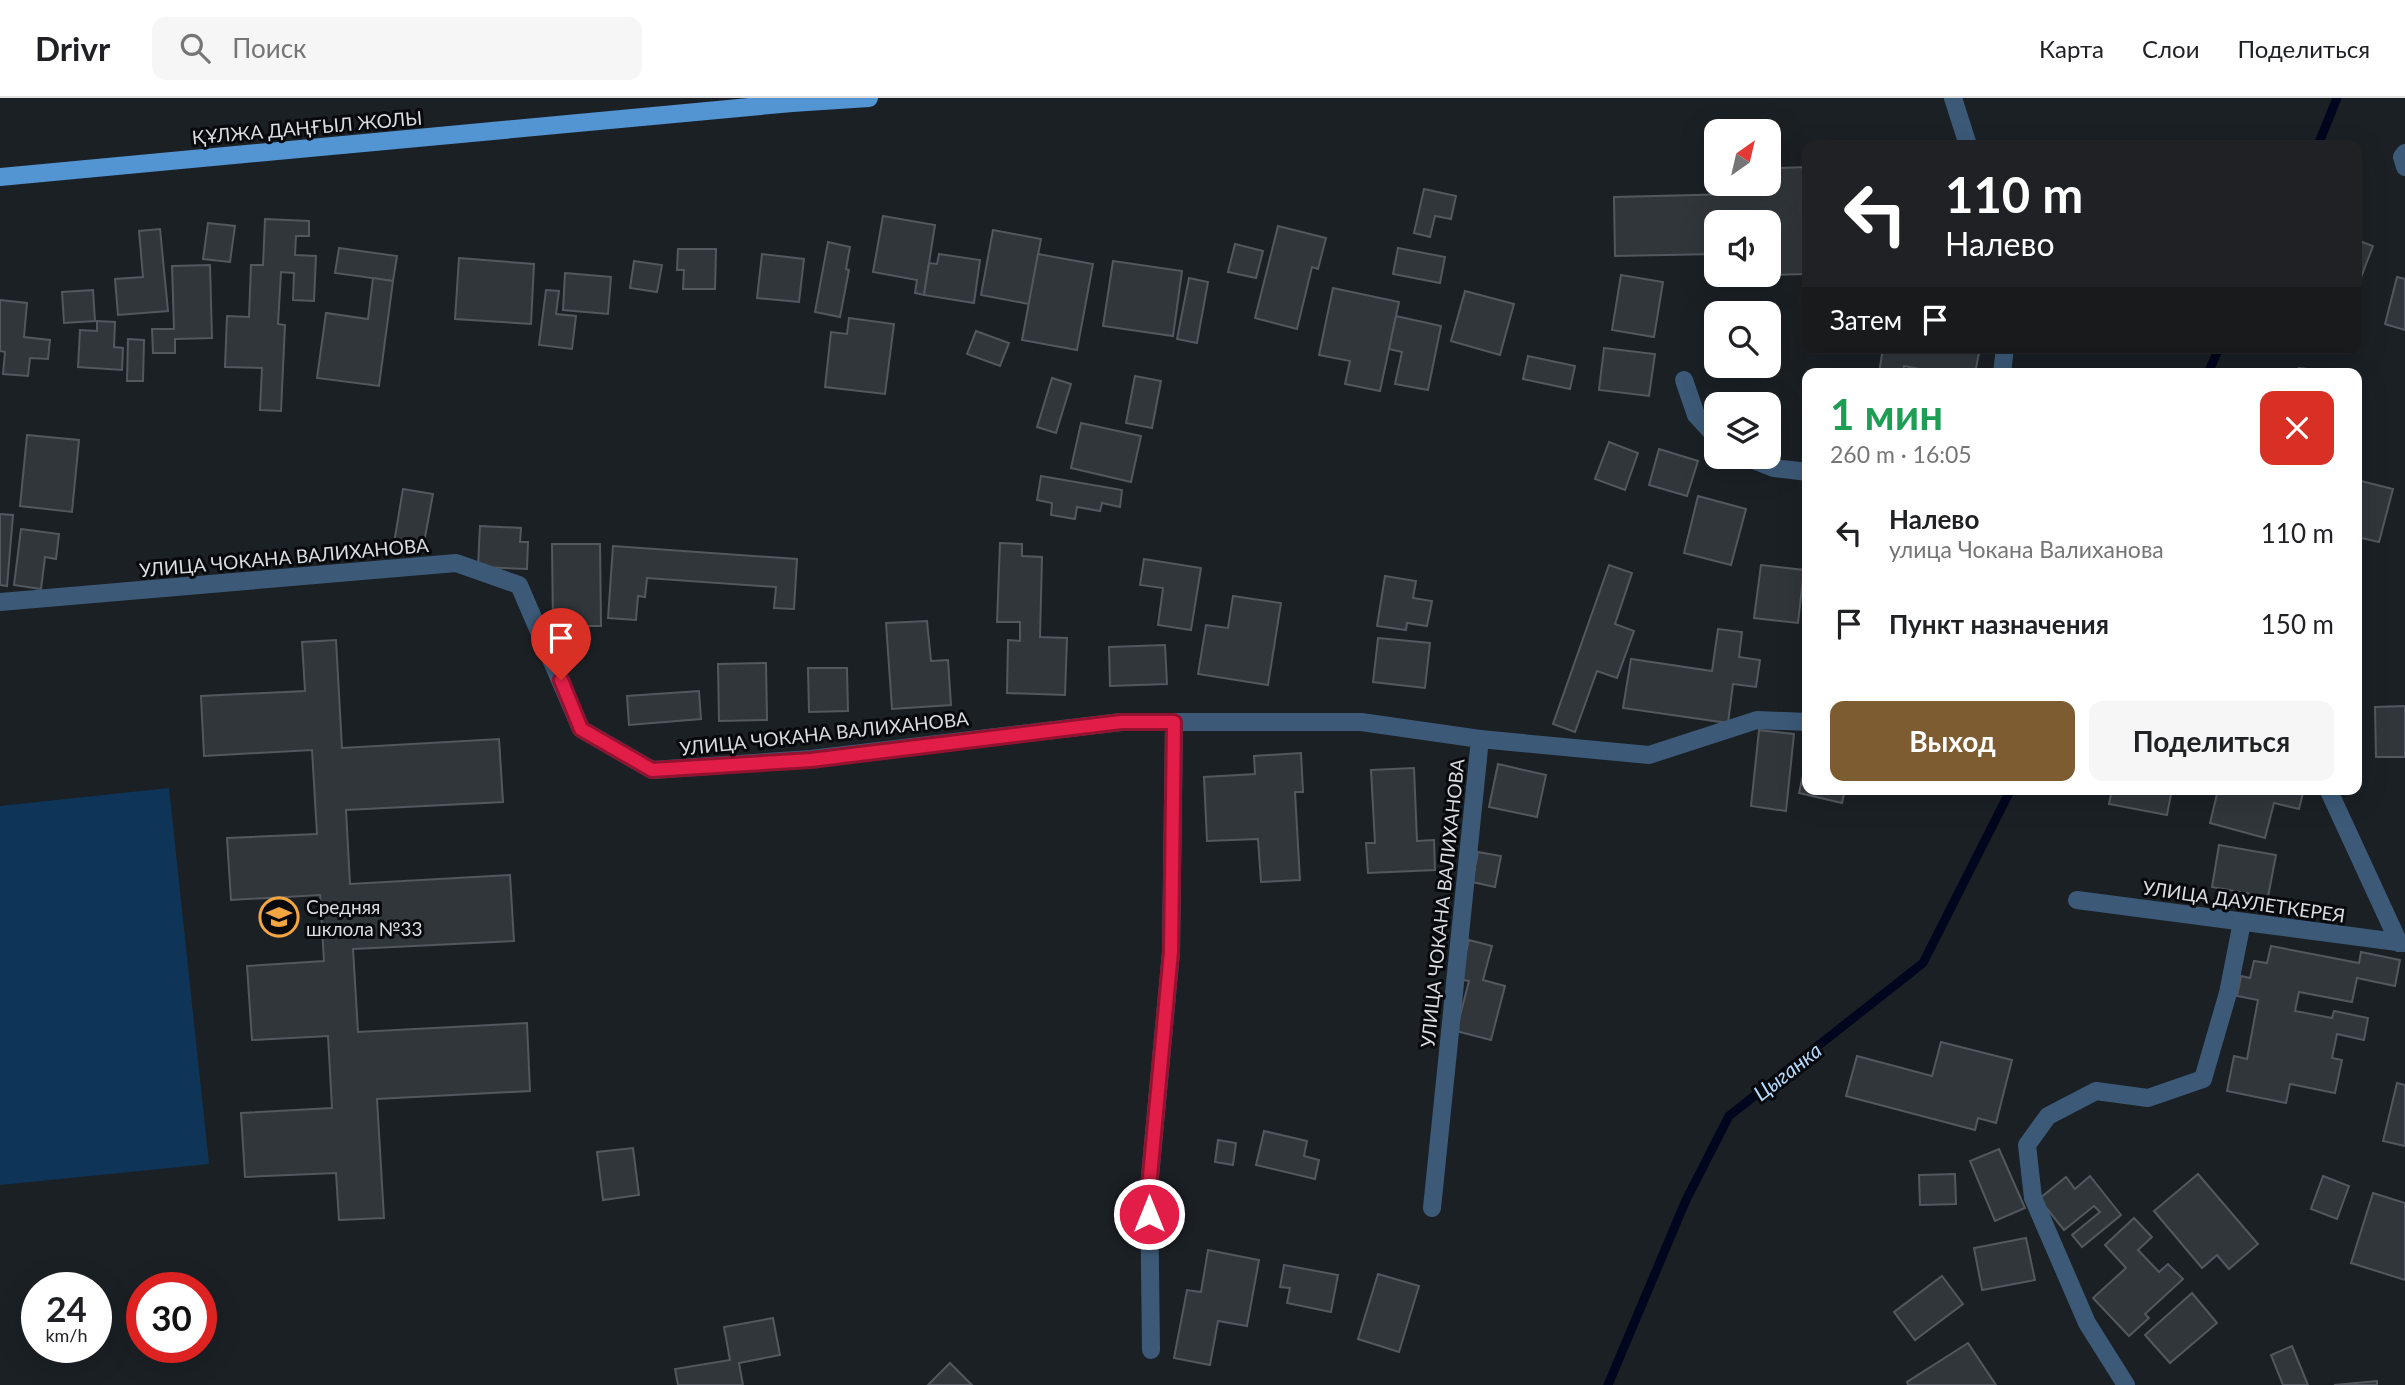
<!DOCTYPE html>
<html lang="ru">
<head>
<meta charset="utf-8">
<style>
	:root { --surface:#fff; --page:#f6f6f6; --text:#202124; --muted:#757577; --line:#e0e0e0; --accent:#7e5c31 }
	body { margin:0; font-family:Lato,sans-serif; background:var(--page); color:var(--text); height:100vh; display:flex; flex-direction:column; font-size:26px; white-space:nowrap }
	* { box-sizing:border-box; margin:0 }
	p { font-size:23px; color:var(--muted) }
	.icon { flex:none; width:38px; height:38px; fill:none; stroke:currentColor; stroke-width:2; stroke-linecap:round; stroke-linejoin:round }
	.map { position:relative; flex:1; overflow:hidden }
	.details { position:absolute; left:1802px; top:270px; width:560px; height:427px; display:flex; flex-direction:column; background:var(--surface); border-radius:14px; box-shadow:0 7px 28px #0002 }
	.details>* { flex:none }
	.guide { position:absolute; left:1802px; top:42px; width:560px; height:214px; border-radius:14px; box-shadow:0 7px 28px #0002; background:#202124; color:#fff; overflow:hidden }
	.needle { width:46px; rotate:34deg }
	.tools { position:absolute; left:1704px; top:21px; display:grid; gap:14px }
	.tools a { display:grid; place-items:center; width:77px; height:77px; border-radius:14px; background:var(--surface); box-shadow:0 7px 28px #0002; font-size:35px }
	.speed { position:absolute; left:21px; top:1174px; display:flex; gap:14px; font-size:35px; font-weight:700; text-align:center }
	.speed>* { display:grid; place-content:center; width:91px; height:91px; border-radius:50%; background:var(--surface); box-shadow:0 7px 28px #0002; line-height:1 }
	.speed small { font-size:18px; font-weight:400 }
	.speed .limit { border:10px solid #d22; background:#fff; color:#111 }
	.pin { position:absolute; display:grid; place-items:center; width:60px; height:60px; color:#fff; margin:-72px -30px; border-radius:50% 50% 50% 0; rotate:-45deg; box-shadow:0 0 7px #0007 }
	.pin .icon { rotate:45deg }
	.me { position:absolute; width:77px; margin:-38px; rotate:0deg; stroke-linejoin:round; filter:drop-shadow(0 0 5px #0008) }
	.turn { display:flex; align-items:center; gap:24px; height:147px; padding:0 28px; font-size:32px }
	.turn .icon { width:91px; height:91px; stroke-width:2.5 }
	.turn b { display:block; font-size:49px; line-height:60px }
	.then { display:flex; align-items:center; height:66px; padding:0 28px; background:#0003; gap:14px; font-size:26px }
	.round { display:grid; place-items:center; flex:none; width:74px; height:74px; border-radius:14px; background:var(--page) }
	.headline { display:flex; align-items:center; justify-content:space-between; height:119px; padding:0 28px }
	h1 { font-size:42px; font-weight:700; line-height:52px; color:#1e9e55 }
	.cta { display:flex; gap:14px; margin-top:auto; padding:14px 28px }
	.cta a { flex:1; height:80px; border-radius:14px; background:var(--accent); color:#fff; font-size:28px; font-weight:700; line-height:80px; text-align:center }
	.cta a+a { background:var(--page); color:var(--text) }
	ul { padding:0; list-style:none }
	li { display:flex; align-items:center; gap:21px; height:91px; padding:0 28px }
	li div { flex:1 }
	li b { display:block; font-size:26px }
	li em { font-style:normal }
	header { display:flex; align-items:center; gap:42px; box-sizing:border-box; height:98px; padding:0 35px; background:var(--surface); border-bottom:2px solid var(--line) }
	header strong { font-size:33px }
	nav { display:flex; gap:38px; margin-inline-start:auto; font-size:24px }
	.search { width:490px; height:63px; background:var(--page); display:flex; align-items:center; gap:18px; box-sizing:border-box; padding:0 24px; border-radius:14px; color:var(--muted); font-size:26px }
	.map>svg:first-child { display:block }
</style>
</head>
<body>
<header>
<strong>Drivr</strong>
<div class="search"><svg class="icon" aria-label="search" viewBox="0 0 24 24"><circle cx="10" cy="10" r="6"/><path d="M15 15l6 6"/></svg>Поиск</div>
<nav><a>Карта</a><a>Слои</a><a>Поделиться</a></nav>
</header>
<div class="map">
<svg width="2405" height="1287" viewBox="0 0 2405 1287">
	<rect width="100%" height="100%" fill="#1b2025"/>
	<path fill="#0e3558" d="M 169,690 L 209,1066 L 0,1087 L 0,708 Z"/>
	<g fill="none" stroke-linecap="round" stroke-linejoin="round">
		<g stroke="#00061d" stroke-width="9">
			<path d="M 2318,47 L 2337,0"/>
			<path d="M 2208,275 L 2219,250"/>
			<path d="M 1608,1287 L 1686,1102 L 1729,1018 L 1923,865 L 2011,691"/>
		</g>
	</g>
	<g fill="#31363b" stroke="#52585e" stroke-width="2">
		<path d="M 1808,69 L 1808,176 L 1769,177 L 1769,124 L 1717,124 L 1717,156 L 1615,158 L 1614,99 L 1775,95 L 1774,70 Z"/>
		<path d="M 1424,91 L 1456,98 L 1451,121 L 1435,118 L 1430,139 L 1414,135 Z"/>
		<path d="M 883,118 L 935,127 L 924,197 L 915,195 L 917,182 L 873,174 Z"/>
		<path d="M 265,121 L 309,123 L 309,138 L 296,138 L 295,157 L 316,158 L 314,203 L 293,202 L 294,175 L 281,174 L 278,226 L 285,227 L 281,313 L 260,312 L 262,270 L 225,269 L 227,218 L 249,219 L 251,167 L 263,167 Z"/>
		<path d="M 208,125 L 235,128 L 230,164 L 203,161 Z"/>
		<path d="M 1278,128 L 1326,140 L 1318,171 L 1312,169 L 1297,231 L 1255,220 Z"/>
		<path d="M 160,131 L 168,213 L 118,217 L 115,181 L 143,179 L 139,133 Z"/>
		<path d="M 993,132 L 1041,141 L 1029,206 L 981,197 Z"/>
		<path d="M 2357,142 L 2373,148 L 2357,190 Z"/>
		<path d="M 828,144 L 850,149 L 846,171 L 849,172 L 840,219 L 815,214 Z"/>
		<path d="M 1235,146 L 1263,153 L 1256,180 L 1228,174 Z"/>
		<path d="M 339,150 L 397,158 L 393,183 L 335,175 Z"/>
		<path d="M 1398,150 L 1445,159 L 1440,185 L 1393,176 Z"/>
		<path d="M 678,151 L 716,151 L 715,191 L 683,191 L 684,172 L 677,172 Z"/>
		<path d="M 762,156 L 804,161 L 799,204 L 757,200 Z"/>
		<path d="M 939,156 L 980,162 L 974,205 L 924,197 L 929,165 L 937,166 Z"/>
		<path d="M 1038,156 L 1093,166 L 1077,252 L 1022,242 Z"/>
		<path d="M 459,160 L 534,166 L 531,226 L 455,221 Z"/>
		<path d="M 634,163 L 662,167 L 657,194 L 630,190 Z"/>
		<path d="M 1113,163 L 1182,173 L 1173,238 L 1103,228 Z"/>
		<path d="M 210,167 L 212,240 L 175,241 L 175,255 L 153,255 L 152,231 L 174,231 L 172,168 Z"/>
		<path d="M 565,175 L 611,179 L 608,216 L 563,212 Z"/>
		<path d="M 1621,177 L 1663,184 L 1654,239 L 1612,232 Z"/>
		<path d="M 2397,179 L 2405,181 L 2405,232 L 2385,226 Z"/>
		<path d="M 373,180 L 393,183 L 379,288 L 317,280 L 326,215 L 368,221 Z"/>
		<path d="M 1189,180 L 1208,184 L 1197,245 L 1177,241 Z"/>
		<path d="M 1333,190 L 1399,204 L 1380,293 L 1345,286 L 1350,263 L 1319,257 Z"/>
		<path d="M 93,192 L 95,223 L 64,225 L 62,194 Z"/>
		<path d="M 546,192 L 559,193 L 556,216 L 576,218 L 572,251 L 539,247 Z"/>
		<path d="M 1465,193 L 1514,206 L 1500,257 L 1451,243 Z"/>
		<path d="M 0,202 L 27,205 L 24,239 L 50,242 L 48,261 L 30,260 L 28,278 L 3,276 L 5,254 L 0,253 Z"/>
		<path d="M 1396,218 L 1441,228 L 1428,292 L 1395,286 L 1402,254 L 1389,251 Z"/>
		<path d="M 849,220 L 894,226 L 885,296 L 825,289 L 831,234 L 847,236 Z"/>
		<path d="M 97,223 L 115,224 L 114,249 L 123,250 L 122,272 L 78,269 L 80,232 L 97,233 Z"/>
		<path d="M 976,233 L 1009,245 L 1000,268 L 967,256 Z"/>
		<path d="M 128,241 L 144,242 L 143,283 L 127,283 Z"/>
		<path d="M 1604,250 L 1655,256 L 1649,298 L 1599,292 Z"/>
		<path d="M 1883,250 L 1980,250 L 1975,275 L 1940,275 L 1904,268 L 1903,275 L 1879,275 Z"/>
		<path d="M 1528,258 L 1575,268 L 1570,291 L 1523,281 Z"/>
		<path d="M 2299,270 L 2340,275 L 2298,275 Z"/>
		<path d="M 1135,278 L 1161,283 L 1152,330 L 1126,325 Z"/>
		<path d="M 1052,280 L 1071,286 L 1056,335 L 1037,329 Z"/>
		<path d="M 1081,325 L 1141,338 L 1131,384 L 1071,370 Z"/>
		<path d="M 27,337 L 79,342 L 72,414 L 20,408 Z"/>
		<path d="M 1609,344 L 1638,355 L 1625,392 L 1595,381 Z"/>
		<path d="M 1659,351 L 1698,363 L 1687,398 L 1649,387 Z"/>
		<path d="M 1041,378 L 1122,392 L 1120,409 L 1102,405 L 1100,413 L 1077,409 L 1075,421 L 1051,417 L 1052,405 L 1037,402 Z"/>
		<path d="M 2357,382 L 2393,391 L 2379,444 L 2357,439 Z"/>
		<path d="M 403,391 L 433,396 L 423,450 L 394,445 Z"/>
		<path d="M 1698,398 L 1746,411 L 1731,467 L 1684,455 Z"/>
		<path d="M 0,416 L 13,417 L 7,488 L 0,487 Z"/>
		<path d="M 480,428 L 521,430 L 520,444 L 528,444 L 527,471 L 478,469 Z"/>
		<path d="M 21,431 L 59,436 L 56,461 L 45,459 L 41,491 L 14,487 Z"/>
		<path d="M 1000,445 L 1022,446 L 1022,458 L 1042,459 L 1040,539 L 1067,540 L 1065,597 L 1007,595 L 1008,542 L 1020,543 L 1020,524 L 997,524 Z"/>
		<path d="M 552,446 L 600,446 L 601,528 L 553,528 Z"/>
		<path d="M 613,448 L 797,461 L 794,511 L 774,510 L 776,489 L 647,480 L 645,499 L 638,498 L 636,522 L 608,520 Z"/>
		<path d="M 1144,461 L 1201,470 L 1191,532 L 1158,527 L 1163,490 L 1140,487 Z"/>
		<path d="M 1609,467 L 1632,475 L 1615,526 L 1634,533 L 1617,580 L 1597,573 L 1575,634 L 1553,626 Z"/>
		<path d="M 1761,467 L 1804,472 L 1798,525 L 1754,520 Z"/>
		<path d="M 1385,478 L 1416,483 L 1413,500 L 1432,503 L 1427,528 L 1407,525 L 1406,532 L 1377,528 Z"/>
		<path d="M 1233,498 L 1281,505 L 1268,587 L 1198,576 L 1206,527 L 1228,530 Z"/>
		<path d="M 927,523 L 931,563 L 948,562 L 951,607 L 892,611 L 886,525 Z"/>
		<path d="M 1718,531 L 1742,534 L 1739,559 L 1760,562 L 1756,589 L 1733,586 L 1728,625 L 1623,610 L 1631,561 L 1712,573 Z"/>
		<path d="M 1378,540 L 1430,545 L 1425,590 L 1373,584 Z"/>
		<path d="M 336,542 L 342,650 L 499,641 L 503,704 L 346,712 L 350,786 L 510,777 L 514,843 L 353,851 L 358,934 L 527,925 L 530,993 L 377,1001 L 384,1120 L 339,1122 L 336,1075 L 245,1079 L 241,1015 L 332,1010 L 328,938 L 252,942 L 247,868 L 324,863 L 320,797 L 231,802 L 227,740 L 317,736 L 312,652 L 204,658 L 201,598 L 305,593 L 302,544 Z"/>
		<path d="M 1165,547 L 1167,586 L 1110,588 L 1109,549 Z"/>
		<path d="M 766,565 L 767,622 L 719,623 L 718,566 Z"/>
		<path d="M 808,570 L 847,570 L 848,613 L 809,614 Z"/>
		<path d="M 699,593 L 701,621 L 629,627 L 627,598 Z"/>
		<path d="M 2405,608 L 2405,659 L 2376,659 L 2375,609 Z"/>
		<path d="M 1759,632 L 1794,636 L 1786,713 L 1751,708 Z"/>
		<path d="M 1301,655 L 1303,694 L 1295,694 L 1300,782 L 1261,784 L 1258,741 L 1207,743 L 1204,679 L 1255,676 L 1254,658 Z"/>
		<path d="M 1808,655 L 1808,691 L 1845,691 L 1842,705 L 1799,695 Z"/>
		<path d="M 1498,666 L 1546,677 L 1537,719 L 1489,709 Z"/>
		<path d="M 1414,670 L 1417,743 L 1434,742 L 1435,772 L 1368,775 L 1366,745 L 1375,745 L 1371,672 Z"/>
		<path d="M 2112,691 L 2172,691 L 2167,717 L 2109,706 Z"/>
		<path d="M 2200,691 L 2304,691 L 2299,711 L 2274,705 L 2265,740 L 2210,725 L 2217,696 Z"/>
		<path d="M 2219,747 L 2276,757 L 2268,799 L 2212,789 Z"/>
		<path d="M 1478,754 L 1501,758 L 1495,789 L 1472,784 Z"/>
		<path d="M 1469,842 L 1492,848 L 1483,882 L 1505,888 L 1491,942 L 1456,933 L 1469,883 L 1459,881 Z"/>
		<path d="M 2271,848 L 2359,865 L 2361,854 L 2400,862 L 2395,888 L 2357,880 L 2352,904 L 2299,894 L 2295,913 L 2332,920 L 2334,913 L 2368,920 L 2364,942 L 2337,936 L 2332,960 L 2342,962 L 2335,995 L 2290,986 L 2286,1005 L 2227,993 L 2234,958 L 2247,961 L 2258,902 L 2237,898 L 2241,878 L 2250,880 L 2254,863 L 2267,865 Z"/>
		<path d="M 1941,944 L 2012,962 L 1996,1025 L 1978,1020 L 1975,1032 L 1846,998 L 1857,958 L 1932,978 Z"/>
		<path d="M 2397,985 L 2405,987 L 2405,1048 L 2383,1043 Z"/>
		<path d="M 1264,1033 L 1307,1043 L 1304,1058 L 1319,1062 L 1315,1081 L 1256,1067 Z"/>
		<path d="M 1218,1042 L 1236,1045 L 1233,1067 L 1215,1064 Z"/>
		<path d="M 633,1050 L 639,1097 L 603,1102 L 597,1054 Z"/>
		<path d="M 1999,1051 L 2025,1110 L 1995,1123 L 1970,1063 Z"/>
		<path d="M 1955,1076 L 1956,1106 L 1920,1107 L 1919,1077 Z"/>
		<path d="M 2198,1076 L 2258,1146 L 2229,1171 L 2217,1157 L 2202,1170 L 2154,1113 Z"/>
		<path d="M 2090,1078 L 2121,1117 L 2082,1149 L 2072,1137 L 2100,1114 L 2094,1108 L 2064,1132 L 2039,1101 L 2066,1079 L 2075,1091 Z"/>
		<path d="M 2323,1078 L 2349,1088 L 2337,1121 L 2311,1111 Z"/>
		<path d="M 2373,1095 L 2405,1105 L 2405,1182 L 2351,1165 Z"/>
		<path d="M 2134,1120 L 2152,1139 L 2138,1152 L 2159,1174 L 2168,1166 L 2183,1181 L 2145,1216 L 2149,1220 L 2129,1238 L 2093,1200 L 2126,1170 L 2105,1147 Z"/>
		<path d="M 2026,1140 L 2035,1182 L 1982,1192 L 1974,1150 Z"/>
		<path d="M 1208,1152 L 1259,1162 L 1247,1228 L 1218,1223 L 1210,1267 L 1174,1260 L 1187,1192 L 1201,1194 Z"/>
		<path d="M 1284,1167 L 1338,1177 L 1331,1214 L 1287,1205 L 1290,1190 L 1280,1189 Z"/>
		<path d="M 1378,1176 L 1419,1188 L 1399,1254 L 1358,1241 Z"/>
		<path d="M 1942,1178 L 1963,1206 L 1915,1242 L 1894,1214 Z"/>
		<path d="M 2192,1195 L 2217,1225 L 2170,1265 L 2145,1237 Z"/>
		<path d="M 773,1220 L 780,1257 L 739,1265 L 743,1287 L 678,1287 L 675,1271 L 730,1262 L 724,1229 Z"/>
		<path d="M 1968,1245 L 1996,1287 L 1908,1287 L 1907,1284 Z"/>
		<path d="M 2292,1248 L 2308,1287 L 2283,1287 L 2271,1257 Z"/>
		<path d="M 950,1265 L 972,1287 L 928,1287 Z"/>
		<path d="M 2377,1283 L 2377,1287 L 2334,1287 Z"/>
	</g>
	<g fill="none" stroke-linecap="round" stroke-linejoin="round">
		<g stroke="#3c5a78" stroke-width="18">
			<path d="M 1953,0 L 1968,47"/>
			<path d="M 2405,55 L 2402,59 L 2405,69"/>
			<path d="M 2002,275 L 2005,250"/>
			<path d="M 1684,282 L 1696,317 L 1717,340"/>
			<path d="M 1746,359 L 1774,370 L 1808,374"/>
			<path d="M 0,504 L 456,465 L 519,487 L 581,631 L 652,672 L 811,661 L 1121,624 L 1361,624 L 1480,641 L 1432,1110"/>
			<path d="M 1480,641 L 1649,657 L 1757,622 L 1808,624"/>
			<path d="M 2328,691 L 2399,845"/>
			<path d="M 2077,802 L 2405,845"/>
			<path d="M 1151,1252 L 1149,1089 L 1171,854 L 1174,624"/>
			<path d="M 2126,1287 L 2087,1225 L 2033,1100 L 2027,1047 L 2048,1018 L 2096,993 L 2148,1000 L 2203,981 L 2228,895 L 2242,824"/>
		</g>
		<path stroke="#5394d2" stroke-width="18" d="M 0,79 L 792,5 L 869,0"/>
	</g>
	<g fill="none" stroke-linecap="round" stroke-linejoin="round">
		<g stroke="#92132f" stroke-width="18">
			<path id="route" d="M 561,582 L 581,631 L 652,672 L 811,662 L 1121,624 L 1174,624 L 1171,854 L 1149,1089 L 1149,1116"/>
		</g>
		<use href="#route" stroke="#e11d48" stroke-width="12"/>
	</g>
	<defs>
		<g id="school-ring" transform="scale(2.0125)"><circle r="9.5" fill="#07090c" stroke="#f2a541" stroke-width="1.5"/><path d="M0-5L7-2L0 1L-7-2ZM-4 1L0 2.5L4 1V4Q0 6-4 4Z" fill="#f2a541"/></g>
	</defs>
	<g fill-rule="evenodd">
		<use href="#school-ring" x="279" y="819"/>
	</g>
	<g text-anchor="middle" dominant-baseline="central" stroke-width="6" stroke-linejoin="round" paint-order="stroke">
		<g font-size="19" fill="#d9dce0" stroke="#07090c">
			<text transform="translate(307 29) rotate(-5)">ҚҰЛЖА ДАҢҒЫЛ ЖОЛЫ</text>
			<text transform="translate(284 459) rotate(-5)">УЛИЦА ЧОКАНА ВАЛИХАНОВА</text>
			<text transform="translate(824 635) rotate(-6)">УЛИЦА ЧОКАНА ВАЛИХАНОВА</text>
			<text transform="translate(2244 803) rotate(8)">УЛИЦА ДАУЛЕТКЕРЕЯ</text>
			<text transform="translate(1442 805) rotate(-84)">УЛИЦА ЧОКАНА ВАЛИХАНОВА</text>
		</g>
		<g font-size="19" fill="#d9dce0" stroke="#07090c" text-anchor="start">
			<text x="306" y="808">Средняя<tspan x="306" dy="22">шклола №33</tspan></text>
		</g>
		<g font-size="21" font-style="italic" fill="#b5d9fd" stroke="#07090c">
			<text transform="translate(1787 973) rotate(-38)">Цыганка</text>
		</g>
	</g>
</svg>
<div class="tools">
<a><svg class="needle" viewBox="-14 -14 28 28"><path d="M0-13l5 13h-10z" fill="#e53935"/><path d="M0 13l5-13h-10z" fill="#757577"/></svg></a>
<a><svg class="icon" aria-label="sound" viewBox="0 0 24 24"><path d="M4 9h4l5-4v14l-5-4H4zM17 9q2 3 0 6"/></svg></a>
<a><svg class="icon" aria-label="search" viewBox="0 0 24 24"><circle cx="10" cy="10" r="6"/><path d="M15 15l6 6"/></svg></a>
<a><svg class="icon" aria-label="layers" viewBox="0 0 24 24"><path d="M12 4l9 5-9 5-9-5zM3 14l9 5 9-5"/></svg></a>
</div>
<div class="speed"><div>24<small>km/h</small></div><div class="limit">30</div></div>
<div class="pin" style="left:561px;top:582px;background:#d93025"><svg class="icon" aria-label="arrive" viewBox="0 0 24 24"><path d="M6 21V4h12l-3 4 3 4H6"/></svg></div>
<svg class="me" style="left:1149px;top:1116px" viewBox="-20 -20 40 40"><circle r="17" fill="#e11d48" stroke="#fff" stroke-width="3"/><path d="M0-11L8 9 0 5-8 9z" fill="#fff"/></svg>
<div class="guide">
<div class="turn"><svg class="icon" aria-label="left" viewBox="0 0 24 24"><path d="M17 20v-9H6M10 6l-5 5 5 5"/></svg><div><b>110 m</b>Налево</div></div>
<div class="then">Затем<svg class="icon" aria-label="arrive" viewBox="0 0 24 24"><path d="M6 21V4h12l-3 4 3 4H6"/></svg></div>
</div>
<section class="details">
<div class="headline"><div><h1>1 мин</h1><p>260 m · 16:05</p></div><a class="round" style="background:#d93025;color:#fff"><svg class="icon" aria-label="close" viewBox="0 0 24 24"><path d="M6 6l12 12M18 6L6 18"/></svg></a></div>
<ul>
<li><svg class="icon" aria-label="left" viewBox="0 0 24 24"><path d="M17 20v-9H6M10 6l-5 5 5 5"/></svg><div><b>Налево</b><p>улица Чокана Валиханова</p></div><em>110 m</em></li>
<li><svg class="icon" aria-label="arrive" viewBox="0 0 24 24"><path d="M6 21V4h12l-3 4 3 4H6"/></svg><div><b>Пункт назначения</b></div><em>150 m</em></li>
</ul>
<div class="cta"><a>Выход</a><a>Поделиться</a></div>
</section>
</div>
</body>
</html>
